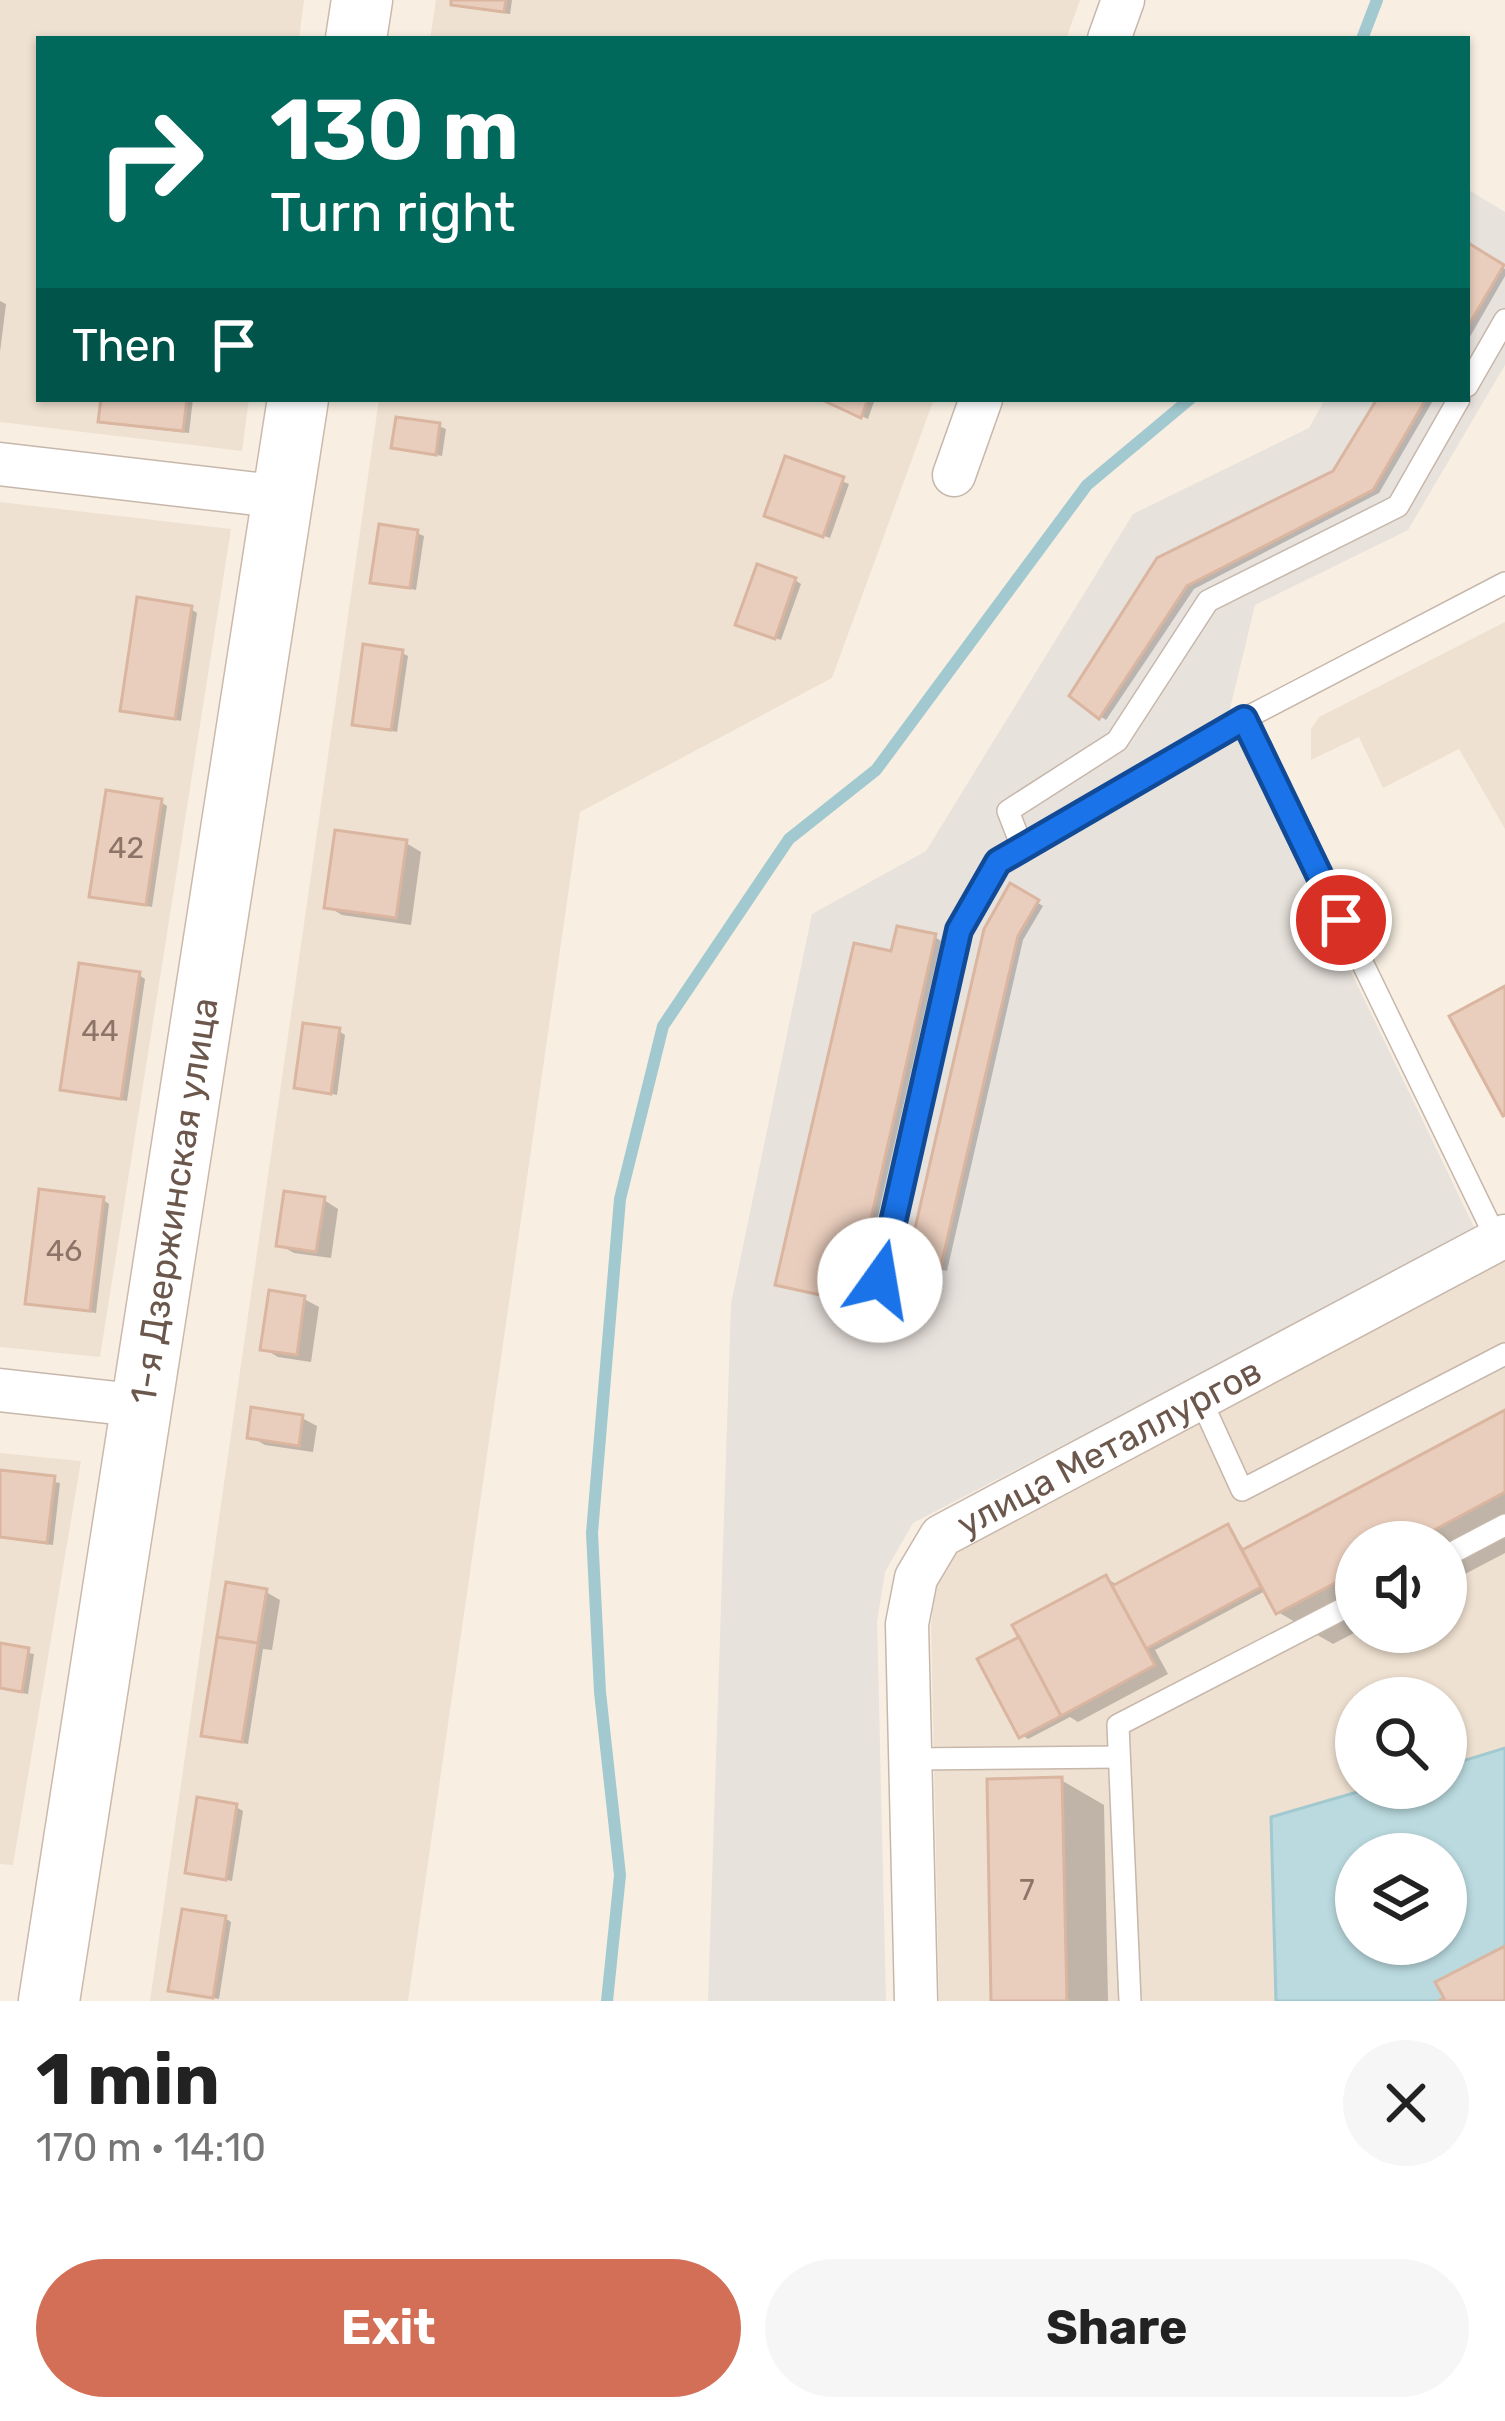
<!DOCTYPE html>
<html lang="en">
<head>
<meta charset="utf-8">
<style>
	:root { --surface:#fff; --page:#f6f6f6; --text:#222; --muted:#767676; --accent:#d36f56 }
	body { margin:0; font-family:Rubik,sans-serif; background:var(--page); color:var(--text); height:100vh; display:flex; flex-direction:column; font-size:45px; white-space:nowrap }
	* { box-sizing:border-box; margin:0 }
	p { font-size:39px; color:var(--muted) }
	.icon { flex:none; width:66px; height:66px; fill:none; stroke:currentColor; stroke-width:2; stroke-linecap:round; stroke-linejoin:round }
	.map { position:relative; height:2001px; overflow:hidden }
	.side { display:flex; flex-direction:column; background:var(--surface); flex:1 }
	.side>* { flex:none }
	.banner { position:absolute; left:36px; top:36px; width:1434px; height:366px; border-radius:0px; box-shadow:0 3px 9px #0004; background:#00695c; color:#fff; overflow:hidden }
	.buttons { position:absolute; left:1335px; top:1521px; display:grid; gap:24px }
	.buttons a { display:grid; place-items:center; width:132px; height:132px; border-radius:50%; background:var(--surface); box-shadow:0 3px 9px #0004; font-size:60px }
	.pin { position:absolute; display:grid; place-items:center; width:102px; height:102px; color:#fff; margin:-51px; border:6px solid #fff; border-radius:50%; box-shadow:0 3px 12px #0007 }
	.me { position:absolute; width:132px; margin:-66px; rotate:13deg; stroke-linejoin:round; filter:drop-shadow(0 0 9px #0008) }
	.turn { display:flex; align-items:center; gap:42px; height:252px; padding:0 36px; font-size:54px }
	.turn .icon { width:156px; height:156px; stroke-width:2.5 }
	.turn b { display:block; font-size:84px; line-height:102px }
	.then { display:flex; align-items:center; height:114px; padding:0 36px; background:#0003; gap:24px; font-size:45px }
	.round { display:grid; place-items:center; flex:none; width:126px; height:126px; border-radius:63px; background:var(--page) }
	.head { display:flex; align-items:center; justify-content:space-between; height:204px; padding:0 36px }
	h1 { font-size:72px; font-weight:700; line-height:90px }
	.action { display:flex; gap:24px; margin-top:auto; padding:24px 36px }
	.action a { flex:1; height:138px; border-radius:72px; background:var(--accent); color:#fff; font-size:48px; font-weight:700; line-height:138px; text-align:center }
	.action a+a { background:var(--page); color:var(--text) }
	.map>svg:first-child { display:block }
</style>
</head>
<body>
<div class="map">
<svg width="1505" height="2001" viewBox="0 0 1505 2001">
	<rect width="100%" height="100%" fill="#f8efe2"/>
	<g fill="#efe1d1" fill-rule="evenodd">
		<path d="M 0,0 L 304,0 L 299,39 L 39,39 L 39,399 L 249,399 L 242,451 L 0,422 Z"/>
		<path d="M 436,0 L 1080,0 L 1066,39 L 430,39 Z"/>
		<path d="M 379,399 L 934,399 L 832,678 L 580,812 L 408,2001 L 150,2001 Z"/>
		<path d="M 0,502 L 231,529 L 100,1357 L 0,1347 Z"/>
		<path d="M 1505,622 L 1505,829 L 1459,749 L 1383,788 L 1359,737 L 1311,760 L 1311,729 L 1319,717 Z"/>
		<path d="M 1505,1260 L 1505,2001 L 939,2001 L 931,1625 L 936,1585 L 957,1550 ZM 1356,1542 L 1446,1542 L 1446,1632 L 1356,1632 ZM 1356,1698 L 1446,1698 L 1446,1788 L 1356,1788 ZM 1356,1854 L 1446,1854 L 1446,1944 L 1356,1944 Z"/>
		<path d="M 0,1453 L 81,1461 L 13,1865 L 0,1864 Z"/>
	</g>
	<path fill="#e8e2dc" d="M 1467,189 L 1505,212 L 1505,365 L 1408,530 L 1255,605 L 1228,717 L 1476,1231 L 913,1523 L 885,1572 L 877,1621 L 886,2001 L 708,2001 L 731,1304 L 812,914 L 926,851 L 1133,514 L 1309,428 L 1325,399 L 1467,399 Z"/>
	<path fill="#badadf" stroke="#a1c9cf" stroke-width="3" fill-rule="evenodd" d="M 1505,1748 L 1505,2001 L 1276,2001 L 1271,1817 L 1371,1788 L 1446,1788 L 1446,1766 ZM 1356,1854 L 1446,1854 L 1446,1944 L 1356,1944 Z"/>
	<g fill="#0003">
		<path d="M 454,0 L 512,0 L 510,14 L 460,7 Z"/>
		<path d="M 1471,248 L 1505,269 L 1505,276 L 1467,342 Z"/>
		<path d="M 0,301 L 6,304 L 0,352 Z"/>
		<path d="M 104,399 L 193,399 L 189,433 L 108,424 L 101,420 Z"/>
		<path d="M 823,399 L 875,399 L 868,419 Z"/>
		<path d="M 1380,399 L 1434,399 L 1379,493 L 1194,589 L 1106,720 L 1100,716 L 1159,560 L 1335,473 Z"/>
		<path d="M 439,426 L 446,429 L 442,456 L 395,447 Z"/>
		<path d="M 787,460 L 849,484 L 830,538 L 774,518 Z"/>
		<path d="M 417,533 L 424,536 L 416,590 L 374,581 Z"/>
		<path d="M 795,580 L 801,584 L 781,640 L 745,627 Z"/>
		<path d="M 191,609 L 197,613 L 181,721 L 123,709 Z"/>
		<path d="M 402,653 L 408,656 L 397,732 L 355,723 Z"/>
		<path d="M 161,802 L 167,806 L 152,907 L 93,895 Z"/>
		<path d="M 406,843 L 421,852 L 411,925 L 342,915 L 327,906 Z"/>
		<path d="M 1011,887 L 1043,906 L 1023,940 L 947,1271 L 917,1265 Z"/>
		<path d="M 935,937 L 941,941 L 858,1304 L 785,1287 L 894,955 Z"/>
		<path d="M 139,975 L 145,979 L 127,1101 L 63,1088 Z"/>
		<path d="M 339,1031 L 345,1035 L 337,1095 L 297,1086 Z"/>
		<path d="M 103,1200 L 109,1204 L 96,1313 L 29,1302 Z"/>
		<path d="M 324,1200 L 338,1209 L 331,1258 L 294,1253 L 280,1245 Z"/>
		<path d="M 304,1299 L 319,1307 L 311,1362 L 278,1357 L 263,1348 Z"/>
		<path d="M 1505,1414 L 1505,1553 L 1446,1584 L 1446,1542 L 1356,1542 L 1356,1632 L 1333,1644 L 1278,1612 L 1267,1590 L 1155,1650 L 1168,1674 L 1078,1722 L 1070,1717 L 1028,1739 L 1022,1735 L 1023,1638 L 1106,1578 L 1119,1586 L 1228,1527 L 1246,1552 Z"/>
		<path d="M 302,1418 L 317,1426 L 313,1452 L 265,1445 L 250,1436 Z"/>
		<path d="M 0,1473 L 60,1483 L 53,1545 L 0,1538 Z"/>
		<path d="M 266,1592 L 280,1600 L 272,1650 L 263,1649 L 248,1744 L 211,1738 L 204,1734 Z"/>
		<path d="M 0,1647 L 34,1654 L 28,1694 L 0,1689 Z"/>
		<path d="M 1061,1780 L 1104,1805 L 1108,2001 L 994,2001 Z"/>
		<path d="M 236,1807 L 243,1811 L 232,1881 L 188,1872 Z"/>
		<path d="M 225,1918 L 231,1922 L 219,1999 L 172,1989 Z"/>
	</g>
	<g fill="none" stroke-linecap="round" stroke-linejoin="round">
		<g stroke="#a1c9cf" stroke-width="12">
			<path d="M 1362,39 L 1377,0"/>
			<path d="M 607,2001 L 620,1875 L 600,1692 L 592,1533 L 620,1199 L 663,1026 L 789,839 L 876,770 L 1087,485 L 1190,399"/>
		</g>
	</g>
	<g fill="#eacebd" stroke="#dab5a0" stroke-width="3">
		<path d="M 451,0 L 506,0 L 504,12 L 451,5 Z"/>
		<path d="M 1470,244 L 1504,265 L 1467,328 L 1467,249 Z"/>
		<path d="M 101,399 L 187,399 L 183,431 L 98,422 Z"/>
		<path d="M 820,399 L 868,399 L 861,418 Z"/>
		<path d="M 1377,399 L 1426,399 L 1373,490 L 1187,586 L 1099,719 L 1069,696 L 1157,558 L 1333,471 Z"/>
		<path d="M 396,417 L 440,423 L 436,455 L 391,448 Z"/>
		<path d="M 785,456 L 844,477 L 823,537 L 764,516 Z"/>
		<path d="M 379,524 L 418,530 L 410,588 L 370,583 Z"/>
		<path d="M 757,564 L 796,578 L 775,639 L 735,625 Z"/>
		<path d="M 137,597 L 192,606 L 175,719 L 120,711 Z"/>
		<path d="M 363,644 L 403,650 L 391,730 L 352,725 Z"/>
		<path d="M 106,790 L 162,799 L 146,905 L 89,897 Z"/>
		<path d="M 335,830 L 407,840 L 396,918 L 324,908 Z"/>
		<path d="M 1010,883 L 1039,900 L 1018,936 L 940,1270 L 907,1263 L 984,929 Z"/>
		<path d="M 897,926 L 936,934 L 852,1302 L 775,1285 L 854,943 L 891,951 Z"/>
		<path d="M 79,963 L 140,972 L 121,1099 L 60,1090 Z"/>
		<path d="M 1505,986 L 1505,1115 L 1503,1116 L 1449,1016 Z"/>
		<path d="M 303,1023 L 340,1028 L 331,1094 L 294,1088 Z"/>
		<path d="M 39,1189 L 104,1197 L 90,1311 L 25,1304 Z"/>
		<path d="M 284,1191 L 325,1197 L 316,1252 L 276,1246 Z"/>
		<path d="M 269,1290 L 305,1296 L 297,1355 L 260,1350 Z"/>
		<path d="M 251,1407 L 303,1415 L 299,1446 L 247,1438 Z"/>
		<path d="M 1505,1410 L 1505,1492 L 1412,1542 L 1356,1542 L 1356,1572 L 1276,1614 L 1242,1550 Z"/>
		<path d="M 0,1470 L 55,1476 L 47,1543 L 0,1537 Z"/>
		<path d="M 1228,1524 L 1261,1587 L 1146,1649 L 1112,1586 Z"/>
		<path d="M 1106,1575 L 1155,1665 L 1061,1716 L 1012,1625 Z"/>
		<path d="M 226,1582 L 267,1589 L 258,1643 L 217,1637 Z"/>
		<path d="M 217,1637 L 258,1643 L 242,1742 L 201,1736 Z"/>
		<path d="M 1019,1637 L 1061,1716 L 1019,1738 L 977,1659 Z"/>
		<path d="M 0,1643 L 29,1648 L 22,1692 L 0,1688 Z"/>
		<path d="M 1062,1777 L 1067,2001 L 991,2001 L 987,1779 Z"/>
		<path d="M 197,1797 L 237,1804 L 226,1880 L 185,1873 Z"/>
		<path d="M 182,1909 L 226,1916 L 213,1998 L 168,1991 Z"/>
		<path d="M 1505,1946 L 1505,2001 L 1438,2001 L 1444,1998 L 1435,1982 Z"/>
	</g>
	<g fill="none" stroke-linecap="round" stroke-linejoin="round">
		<g stroke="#c7b7ab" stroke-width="24">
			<g id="lane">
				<path d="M 1467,386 L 1505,320"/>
				<path d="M 1022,847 L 1008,811 L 1117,741 L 1208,601 L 1398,506 L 1459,399"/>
				<path d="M 1497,1240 L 1244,719 L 1505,583"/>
				<path d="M 880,1280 L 959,930 L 997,862 L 1244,719"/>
				<path d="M 1200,1398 L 1242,1490 L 1505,1354"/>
				<path d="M 1446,1556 L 1505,1525"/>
				<path d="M 911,1759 L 1119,1757"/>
				<path d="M 1130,2001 L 1118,1725 L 1356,1602"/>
			</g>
		</g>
		<g stroke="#c7b7ab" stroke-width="45">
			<g id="street">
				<path d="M 1109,39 L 1123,0"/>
				<path d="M 0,464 L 282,497"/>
				<path d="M 954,475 L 981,399"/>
				<path d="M 0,1390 L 144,1406"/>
				<path id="s1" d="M 916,2001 L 907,1624 L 916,1578 L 941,1536 L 1505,1236"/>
			</g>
		</g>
		<g stroke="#ccb9ab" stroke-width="63">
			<g id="secondary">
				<path d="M 356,39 L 362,0"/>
				<path id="s2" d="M 49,2001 L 298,399"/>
			</g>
		</g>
		<use href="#lane" stroke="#fff" stroke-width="21"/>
		<use href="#street" stroke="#fff" stroke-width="42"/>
		<use href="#secondary" stroke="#fff" stroke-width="60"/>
	</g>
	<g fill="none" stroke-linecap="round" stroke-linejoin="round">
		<g stroke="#114b97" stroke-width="30">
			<path id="route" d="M 880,1280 L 959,930 L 998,862 L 1244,719 L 1341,920"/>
		</g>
		<use href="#route" stroke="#1a73e8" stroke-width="21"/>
	</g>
	<g text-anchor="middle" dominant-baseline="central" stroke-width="12" stroke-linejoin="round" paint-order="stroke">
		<g font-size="30" fill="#8c7568">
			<text x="126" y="848">42</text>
			<text x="100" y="1031">44</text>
			<text x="64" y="1251">46</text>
			<text x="1027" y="1890">7</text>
		</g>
		<g font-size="36" fill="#6c574c" stroke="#fcf3e7">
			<text stroke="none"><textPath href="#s2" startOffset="810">1-я Дзержинская улица</textPath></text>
			<text stroke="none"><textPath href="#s1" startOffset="663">улица Металлургов</textPath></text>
		</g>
	</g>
</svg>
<div class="buttons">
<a><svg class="icon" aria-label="sound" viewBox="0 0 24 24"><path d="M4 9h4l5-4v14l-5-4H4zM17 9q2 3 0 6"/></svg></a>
<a><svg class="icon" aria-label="search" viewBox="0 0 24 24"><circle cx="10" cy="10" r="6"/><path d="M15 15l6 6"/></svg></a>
<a><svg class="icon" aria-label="layers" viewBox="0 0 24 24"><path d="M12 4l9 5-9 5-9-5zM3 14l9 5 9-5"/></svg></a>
</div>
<div class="pin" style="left:1341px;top:920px;background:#d93025"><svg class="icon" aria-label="arrive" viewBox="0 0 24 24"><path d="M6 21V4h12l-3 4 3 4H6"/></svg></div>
<svg class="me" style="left:880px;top:1280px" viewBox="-20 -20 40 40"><circle r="19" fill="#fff"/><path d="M0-13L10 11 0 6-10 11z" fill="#1a73e8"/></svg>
<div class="banner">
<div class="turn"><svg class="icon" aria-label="right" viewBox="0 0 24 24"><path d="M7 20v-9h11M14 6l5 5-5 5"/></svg><div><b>130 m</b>Turn right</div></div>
<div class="then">Then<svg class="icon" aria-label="arrive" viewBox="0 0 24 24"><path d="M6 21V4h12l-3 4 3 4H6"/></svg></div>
</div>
</div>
<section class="side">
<div class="head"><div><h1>1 min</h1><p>170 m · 14:10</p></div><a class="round"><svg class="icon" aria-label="close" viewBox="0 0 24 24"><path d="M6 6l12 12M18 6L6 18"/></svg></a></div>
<div class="action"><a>Exit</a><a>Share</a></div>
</section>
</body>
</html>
